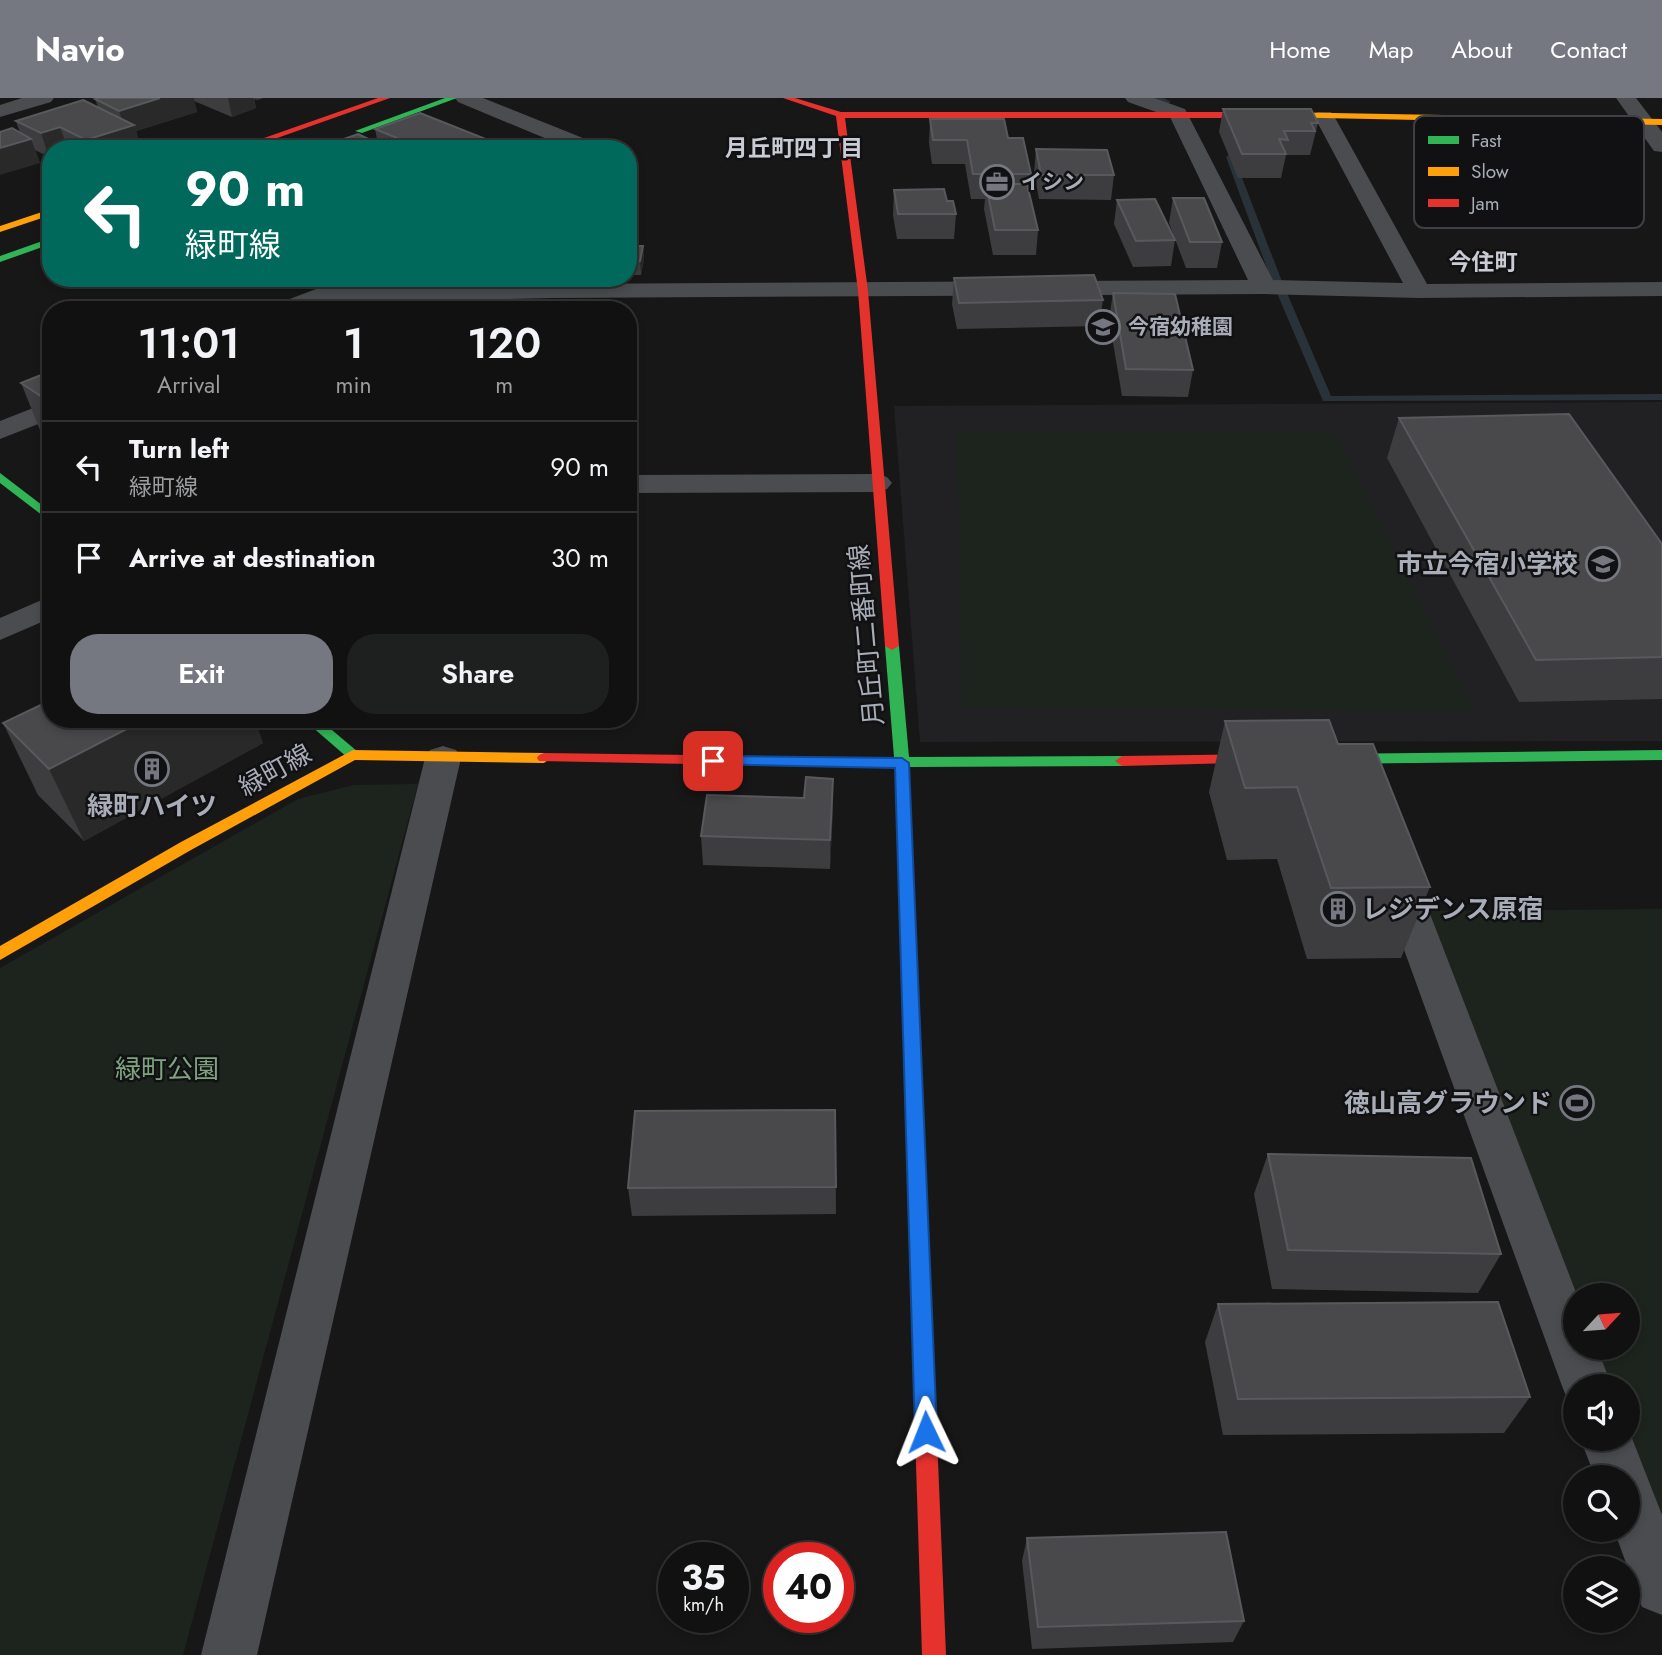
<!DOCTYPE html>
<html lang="en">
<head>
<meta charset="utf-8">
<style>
	:root { --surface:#111; --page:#1e1f1f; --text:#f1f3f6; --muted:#9c9d9f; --line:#303131; --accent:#757880 }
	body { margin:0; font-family:Jost,"Noto Sans JP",sans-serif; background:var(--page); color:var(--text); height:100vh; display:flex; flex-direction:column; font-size:26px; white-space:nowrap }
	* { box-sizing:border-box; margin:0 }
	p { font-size:23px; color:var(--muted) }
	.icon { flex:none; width:38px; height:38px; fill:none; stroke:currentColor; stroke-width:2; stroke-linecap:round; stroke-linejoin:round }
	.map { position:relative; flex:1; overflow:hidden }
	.panel { position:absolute; left:42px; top:203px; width:595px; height:427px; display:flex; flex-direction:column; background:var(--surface); border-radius:28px; box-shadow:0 4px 10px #0003,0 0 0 2px var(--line) }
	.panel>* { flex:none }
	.hud { position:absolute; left:42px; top:42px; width:595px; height:147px; border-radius:28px; box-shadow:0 4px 10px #0003,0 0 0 2px var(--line); background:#00695c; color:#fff; overflow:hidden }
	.needle { width:46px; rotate:64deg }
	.buttons { position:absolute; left:1563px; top:1185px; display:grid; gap:14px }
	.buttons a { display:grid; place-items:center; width:77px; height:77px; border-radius:50%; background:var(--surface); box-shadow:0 4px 10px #0003,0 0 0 2px var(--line); font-size:35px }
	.speed { position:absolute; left:658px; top:1444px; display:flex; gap:14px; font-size:35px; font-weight:700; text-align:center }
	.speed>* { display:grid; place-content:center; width:91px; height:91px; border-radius:50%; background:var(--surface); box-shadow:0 4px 10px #0003,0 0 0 2px var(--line); line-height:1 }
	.speed small { font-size:18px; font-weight:400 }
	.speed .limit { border:10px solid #d22; background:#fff; color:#111 }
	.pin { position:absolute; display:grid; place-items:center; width:60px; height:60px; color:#fff; margin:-30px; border-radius:14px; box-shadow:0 4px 10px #0006 }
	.me { position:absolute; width:77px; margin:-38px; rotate:358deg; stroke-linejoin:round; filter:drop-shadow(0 0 5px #0008) }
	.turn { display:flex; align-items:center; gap:24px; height:147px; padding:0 28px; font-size:32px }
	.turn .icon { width:91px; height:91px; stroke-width:2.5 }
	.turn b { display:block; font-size:49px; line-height:60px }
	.eta { display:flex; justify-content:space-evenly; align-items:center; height:119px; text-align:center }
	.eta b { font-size:42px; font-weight:600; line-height:49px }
	.cta { display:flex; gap:14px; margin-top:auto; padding:14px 28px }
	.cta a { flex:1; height:80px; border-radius:28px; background:var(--accent); color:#fff; font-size:28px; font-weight:600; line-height:80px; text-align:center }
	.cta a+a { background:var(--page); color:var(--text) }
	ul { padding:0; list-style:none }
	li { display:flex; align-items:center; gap:21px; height:91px; padding:0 28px; border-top:2px solid var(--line) }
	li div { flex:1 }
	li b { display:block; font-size:26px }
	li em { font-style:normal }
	header { display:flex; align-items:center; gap:42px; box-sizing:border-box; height:98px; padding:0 35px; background:var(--accent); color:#fff }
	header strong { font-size:33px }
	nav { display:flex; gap:38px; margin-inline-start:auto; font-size:24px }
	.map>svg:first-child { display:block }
</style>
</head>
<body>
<header>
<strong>Navio</strong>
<nav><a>Home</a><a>Map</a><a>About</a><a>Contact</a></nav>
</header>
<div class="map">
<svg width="1662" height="1557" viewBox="0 0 1662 1557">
	<rect width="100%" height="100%" fill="#171717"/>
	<path fill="#212123" d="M 1662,304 L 1662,643 L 920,644 L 894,308 Z"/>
	<g fill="#1d241e">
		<path d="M 1334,333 L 1474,613 L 962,609 L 957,334 Z"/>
		<path d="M 418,686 L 183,1557 L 0,1557 L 0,870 L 298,701 L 354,687 Z"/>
		<path d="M 1662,811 L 1662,1465 L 1628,1340 L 1628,1288 L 1596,1288 L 1582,1250 L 1628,1250 L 1628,1197 L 1575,1197 L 1420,813 Z"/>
	</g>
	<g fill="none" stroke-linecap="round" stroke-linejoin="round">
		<g fill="#2a3239" fill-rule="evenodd">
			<path d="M 1153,0 L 1164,0 L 1171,4 L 1167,6 Z"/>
			<path d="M 1230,56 L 1234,59 L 1281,181 L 1331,298 L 1662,296 L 1662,302 L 1323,303 L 1271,181 L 1226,59 Z"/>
		</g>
		<g fill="#4b4c50" fill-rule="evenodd">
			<path d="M 22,0 L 54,0 L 51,4 L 0,19 L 0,7 Z"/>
			<path d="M 455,0 L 483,0 L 598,46 L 600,51 L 571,51 L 458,4 Z"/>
			<path d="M 1125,0 L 1154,0 L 1185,11 L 1273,182 L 1403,185 L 1314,18 L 1317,14 L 1331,14 L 1334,18 L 1427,186 L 1662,184 L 1662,198 L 1419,200 L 1264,196 L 551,200 L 320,205 L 305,212 L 271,212 L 274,207 L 316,191 L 551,186 L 1248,182 L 1170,19 L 1128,4 Z"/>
			<path d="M 1616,0 L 1636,0 L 1662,34 L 1662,54 L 1654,53 Z"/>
			<path d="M 51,303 L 51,321 L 0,341 L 0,323 Z"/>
			<path d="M 877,376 L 887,379 L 892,385 L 887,391 L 877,394 L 628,395 L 628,377 Z"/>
			<path d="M 51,498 L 51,520 L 0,542 L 0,520 Z"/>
			<path d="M 443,648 L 456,652 L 461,660 L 257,1557 L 201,1557 L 425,660 L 430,652 Z"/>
			<path d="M 1396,763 L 1410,767 L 1415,777 L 1577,1197 L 1575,1197 L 1575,1250 L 1597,1250 L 1612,1288 L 1575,1288 L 1575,1307 L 1569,1305 L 1562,1288 L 1377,777 L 1382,767 Z"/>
			<path d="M 1628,1330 L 1662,1417 L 1662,1517 L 1642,1509 L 1614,1432 L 1628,1432 L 1628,1379 L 1595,1379 L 1580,1340 L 1628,1340 Z"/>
		</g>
		<g fill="#30b455" fill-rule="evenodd">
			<path d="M 445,0 L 457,0 L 362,35 L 355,33 Z"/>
			<path d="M 51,140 L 51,146 L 0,164 L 0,158 Z"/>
			<path d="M 0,375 L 51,414 L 51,424 L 0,385 Z"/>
			<path d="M 892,544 L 899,548 L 909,659 L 1122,658 L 1129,663 L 1122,668 L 909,669 L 929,1143 L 926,1149 L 919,1151 L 912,1149 L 909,1143 L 895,669 L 842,669 L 835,664 L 842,659 L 894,659 L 885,548 Z"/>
			<path d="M 303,621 L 319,621 L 358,654 L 360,657 L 358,660 L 348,660 Z"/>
			<path d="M 1662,652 L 1662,662 L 1328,666 L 1321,661 L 1328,656 Z"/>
		</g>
		<g fill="#ff9f0a" fill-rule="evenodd">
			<path d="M 1278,14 L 1662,21 L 1662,27 L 1275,19 L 1274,17 Z"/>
			<path d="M 51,111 L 51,117 L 0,134 L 0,128 Z"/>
			<path d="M 353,652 L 544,655 L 551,660 L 544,665 L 355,662 L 191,752 L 0,862 L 0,848 L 181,744 Z"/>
		</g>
		<g fill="#e5322d" fill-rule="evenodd">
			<path d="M 378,0 L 390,0 L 246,51 L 233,51 Z"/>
			<path d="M 783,0 L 795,0 L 841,14 L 1278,14 L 1282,17 L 1278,20 L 845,20 L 868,193 L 899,548 L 892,552 L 885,548 L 858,193 L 836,18 Z"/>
			<path d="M 544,655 L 842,659 L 849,664 L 842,669 L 539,663 L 537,660 L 539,657 Z"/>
			<path d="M 1268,656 L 1273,658 L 1275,661 L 1273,664 L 1122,668 L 1115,663 L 1122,658 Z"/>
			<path d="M 919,1135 L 926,1137 L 929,1143 L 946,1557 L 922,1557 L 909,1143 L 912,1137 Z"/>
		</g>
	</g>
	<g fill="#3d3d3f">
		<path d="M 98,0 L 264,0 L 257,2 L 254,1 L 256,10 L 232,19 L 194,3 L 197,14 L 136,33 L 141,50 L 51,51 L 51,59 L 49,59 L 35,52 L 40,65 L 20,35 L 16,23 L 98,9 L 95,1 Z"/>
		<path d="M 1223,11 L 1318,25 L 1310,57 L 1286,57 L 1281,80 L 1238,80 L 1219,34 Z"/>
		<path d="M 930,21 L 1008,40 L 1031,76 L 1029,96 L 1038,132 L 1036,157 L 993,157 L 984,111 L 985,101 L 971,101 L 965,66 L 932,66 L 929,45 Z"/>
		<path d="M 375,31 L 483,40 L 485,51 L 315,51 L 378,46 Z"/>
		<path d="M 1036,51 L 1114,77 L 1111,102 L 1039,101 L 1034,75 Z"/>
		<path d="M 894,92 L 947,103 L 956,116 L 954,141 L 897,141 L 893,117 Z"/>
		<path d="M 1173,100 L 1222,144 L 1217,170 L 1186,170 L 1169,125 Z"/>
		<path d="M 1117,102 L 1175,142 L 1171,168 L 1133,169 L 1114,126 Z"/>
		<path d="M 628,148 L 643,148 L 644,161 L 641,177 L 628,177 Z"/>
		<path d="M 954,180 L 1103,202 L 1099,228 L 957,231 L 952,206 Z"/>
		<path d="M 1113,195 L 1193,272 L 1188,299 L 1122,298 L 1109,221 Z"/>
		<path d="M 51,273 L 51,354 L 48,352 L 21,285 Z"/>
		<path d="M 1399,320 L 1662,446 L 1662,601 L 1519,604 L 1387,360 Z"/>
		<path d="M 1225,623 L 1338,646 L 1430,789 L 1401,860 L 1307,861 L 1277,761 L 1227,762 L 1209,694 Z"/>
		<path d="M 3,625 L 263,645 L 84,743 L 38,697 Z"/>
		<path d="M 833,681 L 833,710 L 830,771 L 703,767 L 701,738 L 804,700 Z"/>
		<path d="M 835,1012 L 836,1116 L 632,1118 L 628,1090 Z"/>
		<path d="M 1268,1056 L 1501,1156 L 1478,1195 L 1272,1191 L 1254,1096 Z"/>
		<path d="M 1218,1206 L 1530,1299 L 1504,1335 L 1223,1337 L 1205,1244 Z"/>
		<path d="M 1027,1440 L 1244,1523 L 1233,1544 L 1032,1551 L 1022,1463 Z"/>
	</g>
	<g fill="#29292a">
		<path d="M 160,0 L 194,0 L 197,14 L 136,33 L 141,50 L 89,51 L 86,42 L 125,30 L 119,13 Z"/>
		<path d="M 228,0 L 253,0 L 256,10 L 232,19 Z"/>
		<path d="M 60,29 L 68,51 L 51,51 L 51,59 L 49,59 L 41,35 Z"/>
		<path d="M 483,40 L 485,51 L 454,51 Z"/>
		<path d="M 31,41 L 40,65 L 0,77 L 0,50 Z"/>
		<path d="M 643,148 L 644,161 L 641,177 L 640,163 Z"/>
		<path d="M 146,621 L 255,621 L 263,645 L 84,743 L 49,671 Z"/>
		<path d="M 833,681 L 833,710 L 830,771 L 830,742 Z"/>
	</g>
	<g fill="#49494c" stroke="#58595d" stroke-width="2">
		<path d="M 98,0 L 160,0 L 119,13 L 95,1 Z"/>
		<path d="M 83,2 L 134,27 L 86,42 L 60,29 L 41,35 L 16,23 Z"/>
		<path d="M 1223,11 L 1311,11 L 1318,25 L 1311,25 L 1315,33 L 1284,33 L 1288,42 L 1279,41 L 1286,56 L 1242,56 Z"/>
		<path d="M 420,15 L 483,40 L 454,51 L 424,51 L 375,31 Z"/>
		<path d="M 930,21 L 1004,21 L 1008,40 L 1023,40 L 1031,76 L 973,76 L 967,42 L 933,42 Z"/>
		<path d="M 12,30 L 31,41 L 0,50 L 0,34 Z"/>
		<path d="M 358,36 L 389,51 L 315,51 Z"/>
		<path d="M 505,45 L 519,51 L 492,51 Z"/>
		<path d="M 1036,51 L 1107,52 L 1114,77 L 1041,77 Z"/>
		<path d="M 986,86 L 1027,86 L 1038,132 L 995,132 Z"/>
		<path d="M 944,91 L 947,103 L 953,103 L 956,116 L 898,116 L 894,92 Z"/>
		<path d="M 1173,100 L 1204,100 L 1222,144 L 1190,144 Z"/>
		<path d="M 1155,101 L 1175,142 L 1136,143 L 1117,102 Z"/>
		<path d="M 628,148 L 643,148 L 640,163 L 628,163 Z"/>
		<path d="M 1094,177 L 1103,202 L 959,205 L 954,180 Z"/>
		<path d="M 1113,195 L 1175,196 L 1193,272 L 1126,271 Z"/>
		<path d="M 51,273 L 51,305 L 21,285 Z"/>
		<path d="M 1569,316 L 1662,446 L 1662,559 L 1536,562 L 1399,320 Z"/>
		<path d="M 51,602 L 51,621 L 146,621 L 49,671 L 3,625 Z"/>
		<path d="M 1329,622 L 1338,646 L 1373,646 L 1430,789 L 1331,790 L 1297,689 L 1245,690 L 1225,623 Z"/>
		<path d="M 806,679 L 833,681 L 830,742 L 701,738 L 707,697 L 804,700 Z"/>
		<path d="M 835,1012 L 836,1089 L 628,1090 L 635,1013 Z"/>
		<path d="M 1268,1056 L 1471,1060 L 1501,1156 L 1288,1152 Z"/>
		<path d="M 1498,1204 L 1530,1299 L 1238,1301 L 1218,1206 Z"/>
		<path d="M 1226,1434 L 1244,1523 L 1038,1529 L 1027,1440 Z"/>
	</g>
	<path fill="#1a73e8" stroke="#114b97" stroke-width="2" d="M 713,658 L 902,660 L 909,665 L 937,1334 L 933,1341 L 926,1344 L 918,1341 L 915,1334 L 895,670 L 708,666 L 706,663 Z"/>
	<defs>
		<g id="office-ring" transform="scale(1.75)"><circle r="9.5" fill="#111113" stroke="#757880" stroke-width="1.5"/><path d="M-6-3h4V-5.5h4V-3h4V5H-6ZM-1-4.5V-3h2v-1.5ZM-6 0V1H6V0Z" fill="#757880"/></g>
		<g id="school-ring" transform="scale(1.75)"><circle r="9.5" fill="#111113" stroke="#757880" stroke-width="1.5"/><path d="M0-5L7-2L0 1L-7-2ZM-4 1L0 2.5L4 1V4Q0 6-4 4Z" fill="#757880"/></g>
		<g id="building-ring" transform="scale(1.75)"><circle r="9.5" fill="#111113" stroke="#757880" stroke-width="1.5"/><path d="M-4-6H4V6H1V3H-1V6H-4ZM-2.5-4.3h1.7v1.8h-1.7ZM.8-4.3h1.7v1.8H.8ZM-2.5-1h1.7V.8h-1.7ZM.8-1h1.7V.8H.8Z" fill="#757880"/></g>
		<g id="stadium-ring" transform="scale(1.75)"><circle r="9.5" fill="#111113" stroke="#757880" stroke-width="1.5"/><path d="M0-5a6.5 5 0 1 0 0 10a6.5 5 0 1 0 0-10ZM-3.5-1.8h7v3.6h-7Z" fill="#757880"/></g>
	</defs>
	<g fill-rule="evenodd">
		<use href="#office-ring" x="997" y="84"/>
		<use href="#school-ring" x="1103" y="229"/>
		<use href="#school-ring" x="1603" y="466"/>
		<use href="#building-ring" x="152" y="671"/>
		<use href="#building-ring" x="1338" y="811"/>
		<use href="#stadium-ring" x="1577" y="1005"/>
	</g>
	<g text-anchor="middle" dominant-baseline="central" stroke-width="5" stroke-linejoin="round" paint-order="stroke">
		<g font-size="21" font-weight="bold" fill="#a8adb8" stroke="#111113" text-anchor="start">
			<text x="1021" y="84">イシン</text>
			<text x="1128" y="229">今宿幼稚園</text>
		</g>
		<g font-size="23" font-weight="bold" fill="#c9ccd4" stroke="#111113">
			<text x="794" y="50">月丘町四丁目</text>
			<text x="1483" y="164">今住町</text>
		</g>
		<g font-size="26" font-weight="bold" fill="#a8adb8" stroke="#111113" text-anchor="end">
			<text x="1578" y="466">市立今宿小学校</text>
			<text x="152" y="708" text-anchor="middle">緑町ハイツ</text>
			<text x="1362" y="811" text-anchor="start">レジデンス原宿</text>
			<text x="1552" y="1005">徳山高グラウンド</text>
		</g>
		<g font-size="26" fill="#a8adb8" stroke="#111113">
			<text transform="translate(866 537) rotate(-95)">月丘町二番町線</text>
			<text transform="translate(275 672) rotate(-29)">緑町線</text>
		</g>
		<g font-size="26" fill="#7fa381" stroke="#111113">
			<text x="167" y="971">緑町公園</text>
		</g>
	</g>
	<rect x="1414" y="18" width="230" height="112" rx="10" fill="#111113" stroke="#3e4045" stroke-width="2"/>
	<rect x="1428" y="38" width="31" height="8" fill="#30b455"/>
	<rect x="1428" y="69" width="31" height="9" fill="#ff9f0a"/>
	<rect x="1428" y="101" width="31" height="8" fill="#e5322d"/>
	<g font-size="19" fill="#a8adb8">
		<text x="1471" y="49">Fast</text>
		<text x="1471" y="80">Slow</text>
		<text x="1471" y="112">Jam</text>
	</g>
</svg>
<div class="buttons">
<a><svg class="needle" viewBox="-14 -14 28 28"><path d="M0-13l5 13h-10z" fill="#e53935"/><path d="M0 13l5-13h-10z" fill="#9c9d9f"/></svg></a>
<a><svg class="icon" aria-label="sound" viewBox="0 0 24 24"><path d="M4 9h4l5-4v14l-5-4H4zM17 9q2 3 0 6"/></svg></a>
<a><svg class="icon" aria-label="search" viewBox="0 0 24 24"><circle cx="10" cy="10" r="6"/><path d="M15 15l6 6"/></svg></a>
<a><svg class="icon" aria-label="layers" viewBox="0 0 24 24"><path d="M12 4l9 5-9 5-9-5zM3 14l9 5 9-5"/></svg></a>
</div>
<div class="speed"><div>35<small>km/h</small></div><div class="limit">40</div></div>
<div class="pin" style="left:713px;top:663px;background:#d93025"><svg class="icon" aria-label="arrive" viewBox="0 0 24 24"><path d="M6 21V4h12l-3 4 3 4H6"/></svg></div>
<svg class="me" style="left:926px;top:1334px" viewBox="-20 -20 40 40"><path d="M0-17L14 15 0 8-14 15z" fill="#1a73e8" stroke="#fff" stroke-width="4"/></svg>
<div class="hud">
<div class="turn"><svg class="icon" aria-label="left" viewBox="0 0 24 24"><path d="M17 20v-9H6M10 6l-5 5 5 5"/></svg><div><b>90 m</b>緑町線</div></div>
</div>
<section class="panel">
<div class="eta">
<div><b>11:01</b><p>Arrival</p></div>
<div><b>1</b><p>min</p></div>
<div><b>120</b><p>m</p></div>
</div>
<ul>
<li><svg class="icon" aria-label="left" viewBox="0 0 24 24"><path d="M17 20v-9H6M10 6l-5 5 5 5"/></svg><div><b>Turn left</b><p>緑町線</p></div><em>90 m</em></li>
<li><svg class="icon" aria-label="arrive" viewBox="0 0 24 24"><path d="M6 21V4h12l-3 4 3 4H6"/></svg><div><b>Arrive at destination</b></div><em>30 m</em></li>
</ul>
<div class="cta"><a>Exit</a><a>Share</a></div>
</section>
</div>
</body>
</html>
